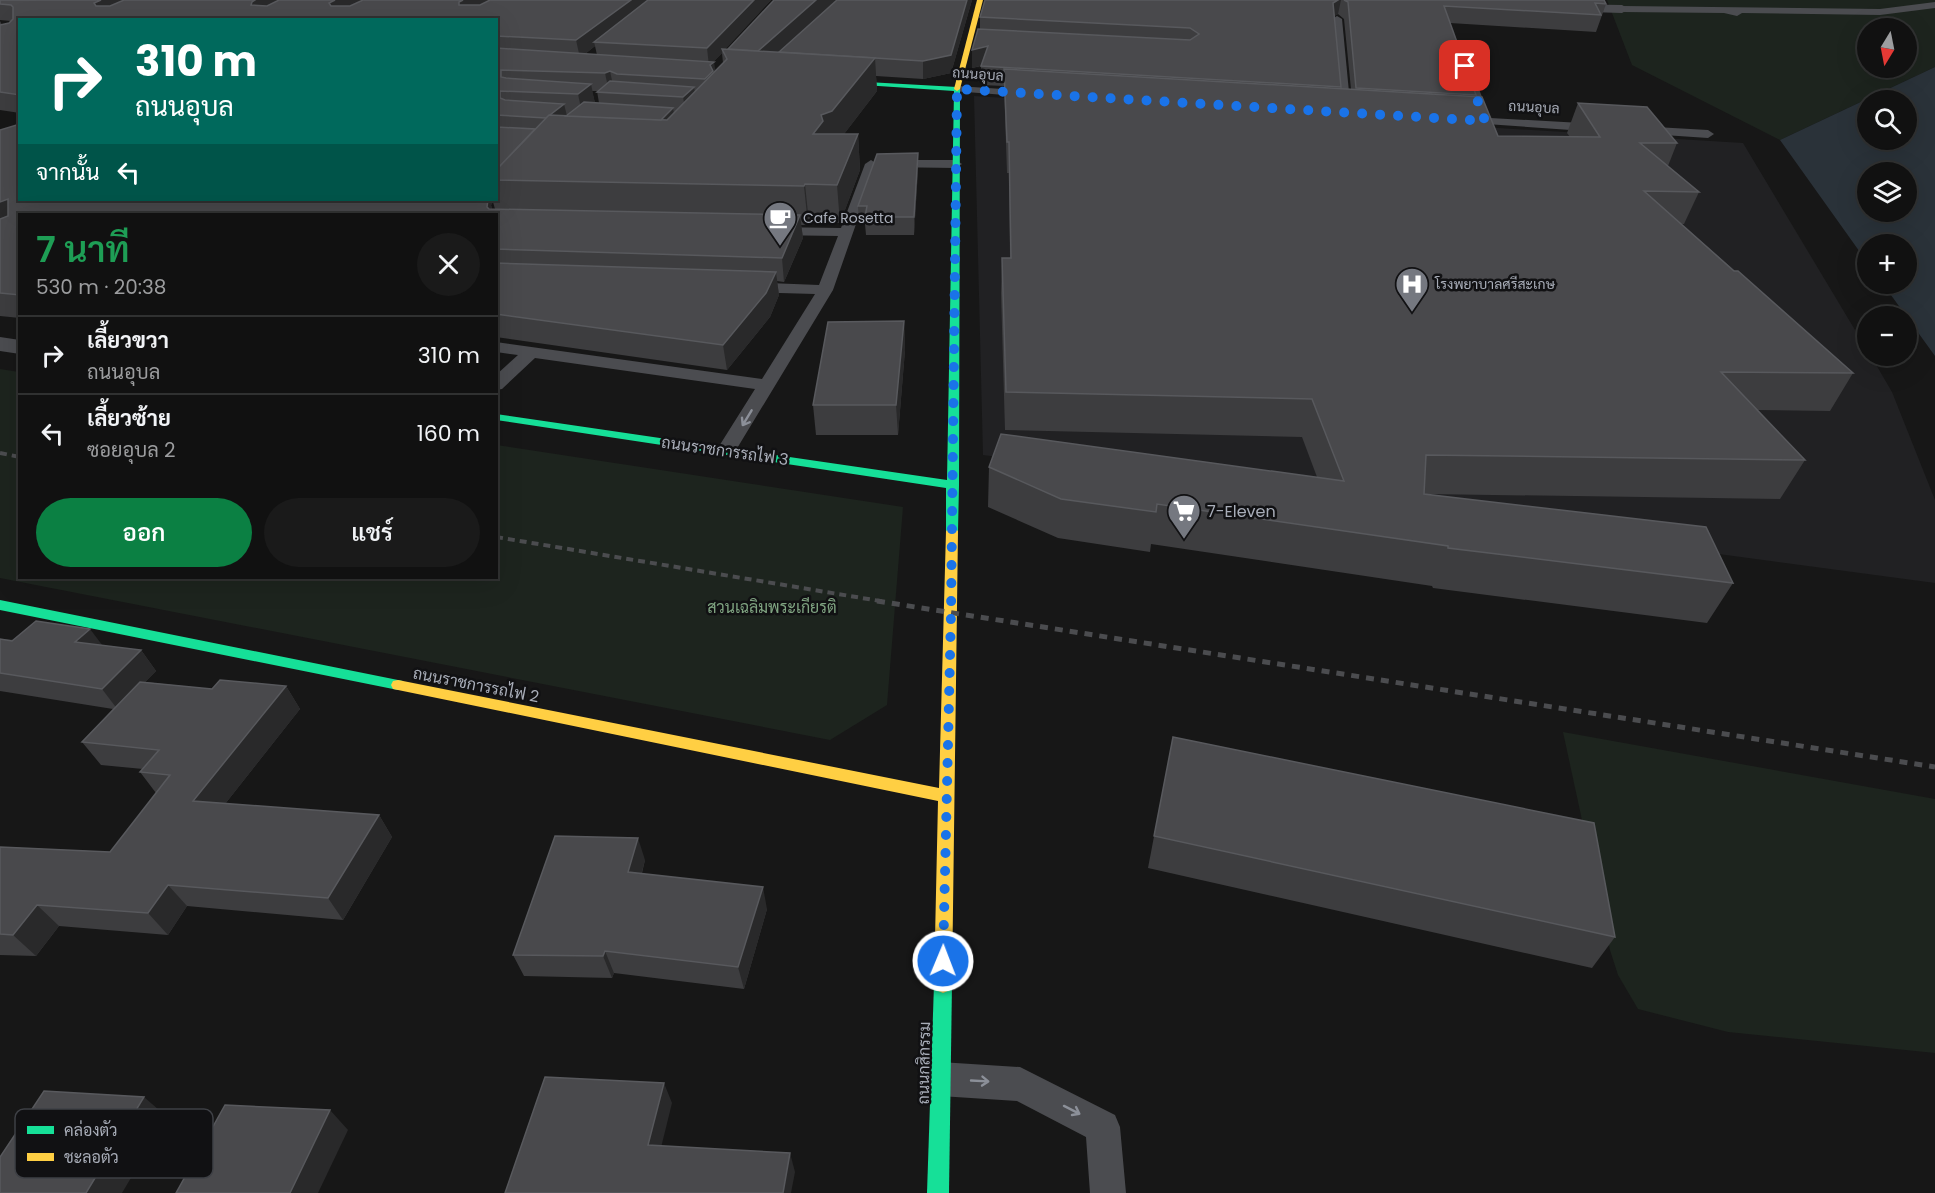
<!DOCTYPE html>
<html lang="th">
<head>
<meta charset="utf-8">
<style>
	:root { --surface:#111; --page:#1a1a1a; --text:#f1f3f6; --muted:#9c9d9f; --line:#303131; --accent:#0b8043 }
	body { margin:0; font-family:Poppins,Sarabun,sans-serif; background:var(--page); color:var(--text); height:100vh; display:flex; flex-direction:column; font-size:22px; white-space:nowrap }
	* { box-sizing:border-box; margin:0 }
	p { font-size:20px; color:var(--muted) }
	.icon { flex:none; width:33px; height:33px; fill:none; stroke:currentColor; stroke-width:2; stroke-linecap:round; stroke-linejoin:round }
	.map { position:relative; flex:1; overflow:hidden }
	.side { position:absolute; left:18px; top:213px; width:480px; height:366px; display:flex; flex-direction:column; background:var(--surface); border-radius:0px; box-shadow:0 6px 24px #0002,0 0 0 2px var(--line) }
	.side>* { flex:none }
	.hud { position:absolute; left:18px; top:18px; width:480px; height:183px; border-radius:0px; box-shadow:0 6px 24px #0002,0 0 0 2px var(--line); background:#00695c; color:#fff; overflow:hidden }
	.needle { width:39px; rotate:190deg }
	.tools { position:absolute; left:1857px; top:18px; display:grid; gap:12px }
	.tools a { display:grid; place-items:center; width:60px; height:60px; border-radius:50%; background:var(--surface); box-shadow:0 6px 24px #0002,0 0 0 2px var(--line); font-size:30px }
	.pin { position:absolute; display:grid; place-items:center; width:51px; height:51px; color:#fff; margin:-26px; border-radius:12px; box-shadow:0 3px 9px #0006 }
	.me { position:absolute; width:66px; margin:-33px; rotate:1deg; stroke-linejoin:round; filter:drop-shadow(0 0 4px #0008) }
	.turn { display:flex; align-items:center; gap:21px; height:126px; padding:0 18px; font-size:27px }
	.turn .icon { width:78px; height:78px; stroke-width:2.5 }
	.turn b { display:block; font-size:42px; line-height:51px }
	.then { display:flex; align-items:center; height:57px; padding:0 18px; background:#0003; gap:12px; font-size:22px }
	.round { display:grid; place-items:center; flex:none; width:63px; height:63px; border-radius:32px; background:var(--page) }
	.summary { display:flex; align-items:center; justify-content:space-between; height:102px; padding:0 18px }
	h1 { font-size:36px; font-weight:600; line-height:45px; color:#1e9e55 }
	.action { display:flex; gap:12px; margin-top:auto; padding:12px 18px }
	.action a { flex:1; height:69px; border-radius:36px; background:var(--accent); color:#fff; font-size:24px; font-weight:600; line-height:69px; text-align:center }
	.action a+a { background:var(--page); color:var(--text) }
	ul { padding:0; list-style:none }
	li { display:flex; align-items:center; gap:18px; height:78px; padding:0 18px; border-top:2px solid var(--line) }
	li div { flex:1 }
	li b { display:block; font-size:22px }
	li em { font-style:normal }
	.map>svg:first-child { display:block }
</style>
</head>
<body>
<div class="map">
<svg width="1935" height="1193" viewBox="0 0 1935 1193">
	<rect width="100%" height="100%" fill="#171717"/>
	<path fill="#212123" d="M 974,96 L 1743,143 L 1867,350 L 1868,356 L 1871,356 L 1892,392 L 1935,500 L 1935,583 L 983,455 Z"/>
	<g fill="#1d241e" fill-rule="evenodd">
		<path d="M 1607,0 L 1935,0 L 1935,67 L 1780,140 L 1632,65 ZM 1868,28 L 1906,28 L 1906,68 L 1868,68 Z"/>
		<path d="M 0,369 L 19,372 L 20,578 L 496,578 L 497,445 L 903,507 L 887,705 L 830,740 L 0,578 Z"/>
		<path d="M 1563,732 L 1935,799 L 1935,1053 L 1728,1032 L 1638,1009 L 1618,975 L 1610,950 Z"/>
	</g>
	<path fill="#2a3239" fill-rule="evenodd" d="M 1935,67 L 1935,356 L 1883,284 L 1906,284 L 1906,244 L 1868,244 L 1867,262 L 1780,140 ZM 1868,100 L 1906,100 L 1906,140 L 1868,140 ZM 1868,172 L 1906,172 L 1906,212 L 1868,212 Z"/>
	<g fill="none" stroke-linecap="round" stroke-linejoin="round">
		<g fill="#4b4c50" fill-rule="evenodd">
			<path d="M 1935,2 L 1935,8 L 1880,15 L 1742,13 L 1737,16 L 1724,13 L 1622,12 L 1617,9 L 1622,6 L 1880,9 Z"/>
			<path d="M 1337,16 L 1342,19 L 1351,113 L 1345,116 L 1339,113 L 1332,19 Z"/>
			<path d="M 1460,49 L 1465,52 L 1490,118 L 1599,124 L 1605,128 L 1599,132 L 1457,122 L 1457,118 L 1478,117 L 1455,52 Z"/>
			<path d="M 957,86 L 1033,91 L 1038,94 L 1033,97 L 953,91 L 952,89 Z"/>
			<path d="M 1638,126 L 1708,130 L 1714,134 L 1708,138 L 1634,133 L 1634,127 Z"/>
			<path d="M 871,160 L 877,164 L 833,290 L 733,455 L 719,455 L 716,451 L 755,389 L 535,358 L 502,389 L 496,390 L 496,375 L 518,355 L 496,352 L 496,342 L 762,379 L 815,294 L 747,292 L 739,287 L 747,282 L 819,285 L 838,236 L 771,235 L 764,231 L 771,227 L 841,228 L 865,164 Z"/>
			<path d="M 888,160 L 956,160 L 962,164 L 956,168 L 884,167 L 882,164 Z"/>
			<path d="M 940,1062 L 1020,1067 L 1115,1115 L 1120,1127 L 1126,1193 L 1090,1193 L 1086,1137 L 1017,1101 L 940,1096 L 928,1091 L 923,1079 L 928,1067 Z"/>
		</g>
		<g fill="#4b4c50" fill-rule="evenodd">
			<path d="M 1561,4 L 1622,5 L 1629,9 L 1622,13 L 1556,11 L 1554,8 Z"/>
			<path d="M 0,337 L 20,340 L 20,354 L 0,351 Z"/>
		</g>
		<g fill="#16e098" fill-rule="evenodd">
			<path d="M 831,80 L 957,87 L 960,89 L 959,485 L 958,531 L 956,534 L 948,534 L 946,531 L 946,488 L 496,420 L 496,414 L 947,480 L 954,91 L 833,83 Z"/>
			<path d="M 0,600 L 398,680 L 403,681 L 405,685 L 403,689 L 398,690 L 0,610 Z"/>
			<path d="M 943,975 L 950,978 L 952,984 L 949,1193 L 927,1193 L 934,984 L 936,978 Z"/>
		</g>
		<g fill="#ffcf43" fill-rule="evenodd">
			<path d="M 977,0 L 983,0 L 960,89 L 957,91 L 954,89 Z"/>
			<path d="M 952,527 L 958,531 L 952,984 L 950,990 L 943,993 L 936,990 L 934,984 L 938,801 L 398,690 L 393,689 L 391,685 L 393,681 L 398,680 L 939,788 L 946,531 Z"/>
		</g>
		<g stroke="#4b4c4f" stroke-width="4" stroke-dasharray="7 5" stroke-linecap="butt">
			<path d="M 0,453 L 20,457"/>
			<path d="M 496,537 L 886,602"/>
		</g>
		<path stroke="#4b4c4f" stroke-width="5" stroke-dasharray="8 7" stroke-linecap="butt" d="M 877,601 L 1935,767"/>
	</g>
	<g fill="#3d3d3f" fill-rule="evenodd">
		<path d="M 0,0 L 771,0 L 725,49 L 728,49 L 774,0 L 836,0 L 778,52 L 779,52 L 837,0 L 972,0 L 951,73 L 923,79 L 876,76 L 877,91 L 844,134 L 858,134 L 860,170 L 840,223 L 809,223 L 808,225 L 801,225 L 803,238 L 784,282 L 777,281 L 779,295 L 770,317 L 727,370 L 496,337 L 496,214 L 20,214 L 20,318 L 0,316 L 0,130 L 20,124 L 20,200 L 496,200 L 496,20 L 20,20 L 20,113 L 0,110 L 0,21 L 2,25 L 9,23 L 11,21 L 0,20 ZM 595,46 L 597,55 L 585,54 ZM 722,53 L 723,63 L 715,71 L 713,62 ZM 592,91 L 597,91 L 599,103 L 595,103 ZM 493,202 L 495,209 L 492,209 L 491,205 Z"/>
		<path d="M 985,0 L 1604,0 L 1606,4 L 1596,32 L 1450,23 L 1476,95 L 1475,97 L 1498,136 L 1570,137 L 1567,133 L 1578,103 L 1677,143 L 1668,166 L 1699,192 L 1684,224 L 1681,224 L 1853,373 L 1830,411 L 1757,410 L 1805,460 L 1780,499 L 1427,494 L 1733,583 L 1707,623 L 1433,588 L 1432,586 L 1151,544 L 1150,552 L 1058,538 L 988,507 L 989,467 L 1317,477 L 1302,437 L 1005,430 L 1001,293 L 1002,258 L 1010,258 L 1009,173 L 1007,173 L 1004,86 L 981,85 L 981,66 L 972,68 L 972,50 L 980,29 L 980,17 ZM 1338,14 L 1344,19 L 1351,89 L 1340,89 L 1334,16 Z"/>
		<path d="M 918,153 L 918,170 L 914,235 L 866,235 L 865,224 L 859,224 L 858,206 Z"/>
		<path d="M 904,321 L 905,350 L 898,435 L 816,435 L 813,405 Z"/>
		<path d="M 0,639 L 103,646 L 141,650 L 156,671 L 145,682 L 212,689 L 286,686 L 300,709 L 225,804 L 379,815 L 392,837 L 343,920 L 187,906 L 168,935 L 59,926 L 36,956 L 0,955 L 0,847 L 110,852 L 156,793 L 140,772 L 143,769 L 101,765 L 82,742 L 113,709 L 0,691 Z"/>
		<path d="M 1173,737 L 1615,937 L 1592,968 L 1148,868 Z"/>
		<path d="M 645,860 L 642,873 L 767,909 L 744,989 L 614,973 L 612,978 L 524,976 L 513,955 Z"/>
	</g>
	<g fill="#29292a">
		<path d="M 101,0 L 149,0 L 102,19 L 94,3 Z"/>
		<path d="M 255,0 L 297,0 L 258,20 L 251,5 L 252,2 Z"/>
		<path d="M 335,0 L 374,0 L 335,20 L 329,3 Z"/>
		<path d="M 463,0 L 499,0 L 464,20 L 459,5 L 459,2 Z"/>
		<path d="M 631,0 L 656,0 L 594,42 L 595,46 L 580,58 L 576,40 Z"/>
		<path d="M 754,0 L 771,0 L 723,52 L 722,49 L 722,53 L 711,64 L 714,62 L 717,80 L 708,98 L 705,79 L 709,66 L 707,48 Z"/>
		<path d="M 816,0 L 836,0 L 760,69 L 758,51 Z"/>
		<path d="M 967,0 L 972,0 L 951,73 L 923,79 L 923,61 Z"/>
		<path d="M 1338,0 L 1341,0 L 1338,14 L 1330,19 L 1333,3 Z"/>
		<path d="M 988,46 L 987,64 L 972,68 L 972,50 Z"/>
		<path d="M 875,58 L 877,91 L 835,146 L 813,134 L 821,115 Z"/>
		<path d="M 610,71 L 614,90 L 609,92 L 605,73 Z"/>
		<path d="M 591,84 L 595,103 L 582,113 L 578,94 Z"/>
		<path d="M 694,87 L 698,109 L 687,120 L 683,97 Z"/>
		<path d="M 564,104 L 567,116 L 546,118 Z"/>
		<path d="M 673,108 L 677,131 L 660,121 Z"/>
		<path d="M 858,134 L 860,170 L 840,223 L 837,185 Z"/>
		<path d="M 918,153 L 918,170 L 914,235 L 914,217 Z"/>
		<path d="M 805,184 L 809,223 L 808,225 L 804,186 Z"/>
		<path d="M 8,199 L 20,218 L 0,228 L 0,202 Z"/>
		<path d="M 478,200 L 492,200 L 493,202 L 491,205 L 494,214 Z"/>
		<path d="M 800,215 L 803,238 L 784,282 L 782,258 Z"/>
		<path d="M 776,272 L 779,295 L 770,317 L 727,370 L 723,345 Z"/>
		<path d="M 904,321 L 905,350 L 898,435 L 896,405 Z"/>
		<path d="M 90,629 L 106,650 L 75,642 Z"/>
		<path d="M 141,650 L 156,671 L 118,710 L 102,689 Z"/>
		<path d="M 286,686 L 300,709 L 210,823 L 193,801 Z"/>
		<path d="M 379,815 L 392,837 L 343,920 L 328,898 Z"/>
		<path d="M 638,838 L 645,860 L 636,894 L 628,872 Z"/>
		<path d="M 168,885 L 187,906 L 168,935 L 148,913 Z"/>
		<path d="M 763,887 L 767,909 L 744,989 L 738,967 Z"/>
		<path d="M 37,905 L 59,926 L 36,956 L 13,935 Z"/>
		<path d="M 605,951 L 614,973 L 612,978 L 603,956 Z"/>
		<path d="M 664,1083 L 672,1103 L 657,1164 L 648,1145 Z"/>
		<path d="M 144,1097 L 167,1117 L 122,1193 L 86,1193 Z"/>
		<path d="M 330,1110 L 348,1130 L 318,1193 L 290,1193 Z"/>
		<path d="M 790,1153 L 795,1172 L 791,1193 L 783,1193 Z"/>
	</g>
	<g fill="#49494c" stroke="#58595d" stroke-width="1.5">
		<path d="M 0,0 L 101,0 L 94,3 L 96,6 L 110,6 L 124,0 L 255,0 L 252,2 L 251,5 L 267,6 L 279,0 L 335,0 L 329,3 L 331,6 L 350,6 L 363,0 L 463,0 L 459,2 L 459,5 L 480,5 L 490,0 L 631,0 L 576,40 L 496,36 L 496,20 L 20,20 L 20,95 L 0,92 L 0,25 L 9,23 L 13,19 L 13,7 L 11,5 L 0,4 Z"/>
		<path d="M 648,0 L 754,0 L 707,48 L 594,42 Z"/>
		<path d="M 774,0 L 816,0 L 758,51 L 728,49 Z"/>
		<path d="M 837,0 L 967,0 L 951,55 L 923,61 L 779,52 Z"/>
		<path d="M 985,0 L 1338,0 L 1333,3 L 1341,87 L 981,66 L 988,46 L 972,50 L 978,29 L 1190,40 L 1199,34 L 1190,28 L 980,17 Z"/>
		<path d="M 1344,0 L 1604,0 L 1606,4 L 1595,3 L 1601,15 L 1444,6 L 1476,95 L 1356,88 L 1348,2 Z"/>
		<path d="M 496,48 L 714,62 L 710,65 L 713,71 L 705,79 L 617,74 L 610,71 L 605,73 L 501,70 L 501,77 L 506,78 L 591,84 L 578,94 L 500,91 L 500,98 L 505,100 L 564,104 L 546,118 L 496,115 Z"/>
		<path d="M 722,49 L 875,58 L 832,111 L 821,115 L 823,121 L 813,134 L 858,134 L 837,185 L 805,184 L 804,186 L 496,180 L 496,170 L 549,115 L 667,120 L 727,59 Z"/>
		<path d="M 1004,69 L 1482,97 L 1498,136 L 1600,137 L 1578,103 L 1647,107 L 1677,143 L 1640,143 L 1699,192 L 1644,191 L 1734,271 L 1738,271 L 1853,373 L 1721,372 L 1805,460 L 1426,455 L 1424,494 L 1706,527 L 1733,583 L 1448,548 L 1448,546 L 1157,504 L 1156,512 L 1061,499 L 989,467 L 1001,434 L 1344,481 L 1312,399 L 1006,392 L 1002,258 L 1011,258 L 1009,142 L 1007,142 Z"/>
		<path d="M 610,81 L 694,87 L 683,97 L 597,92 Z"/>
		<path d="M 584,102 L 673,108 L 661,120 L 566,116 Z"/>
		<path d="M 20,124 L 20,200 L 488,200 L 487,207 L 489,209 L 800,215 L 782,258 L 496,249 L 496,214 L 20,214 L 20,295 L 0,293 L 0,219 L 8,216 L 8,199 L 0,202 L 0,130 Z"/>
		<path d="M 496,127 L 535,129 L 496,170 Z"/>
		<path d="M 918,153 L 914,217 L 865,217 L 867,206 L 858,206 L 877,154 Z"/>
		<path d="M 496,263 L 776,272 L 766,293 L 723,345 L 496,314 Z"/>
		<path d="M 904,321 L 896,405 L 813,405 L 828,322 Z"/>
		<path d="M 36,621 L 90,629 L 75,642 L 141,650 L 102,689 L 0,673 L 0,639 L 12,641 Z"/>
		<path d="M 220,680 L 286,686 L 193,801 L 379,815 L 328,898 L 168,885 L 148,913 L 37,905 L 13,935 L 0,934 L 0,847 L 110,852 L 170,775 L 140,772 L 159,750 L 82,742 L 140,682 L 212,689 Z"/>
		<path d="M 1173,737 L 1594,823 L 1615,937 L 1154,836 Z"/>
		<path d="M 555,836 L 638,838 L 628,872 L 763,887 L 738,967 L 605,951 L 603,956 L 513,955 Z"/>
		<path d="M 545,1077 L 664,1083 L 648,1145 L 790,1153 L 783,1193 L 505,1193 Z"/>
		<path d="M 44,1091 L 144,1097 L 86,1193 L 0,1193 L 0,1157 Z"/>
		<path d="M 225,1105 L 330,1110 L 290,1193 L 176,1193 Z"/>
	</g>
	<defs><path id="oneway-shaft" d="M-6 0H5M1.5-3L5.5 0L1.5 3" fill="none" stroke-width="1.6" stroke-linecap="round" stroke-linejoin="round" transform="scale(1.5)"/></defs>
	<g stroke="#8c9099">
		<use href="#oneway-shaft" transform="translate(747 418) rotate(121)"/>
		<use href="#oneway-shaft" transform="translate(980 1081) rotate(3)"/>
		<use href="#oneway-shaft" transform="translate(1072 1110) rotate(27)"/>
	</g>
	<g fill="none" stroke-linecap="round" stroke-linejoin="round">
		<path stroke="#1a73e8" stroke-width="10" stroke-dasharray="0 18" d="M 943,961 L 951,613 L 957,89 L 1485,121 L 1465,66"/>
	</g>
	<defs>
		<g id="cafe-pin" transform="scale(1.725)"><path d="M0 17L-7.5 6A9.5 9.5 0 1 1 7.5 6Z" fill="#757880" stroke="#111113"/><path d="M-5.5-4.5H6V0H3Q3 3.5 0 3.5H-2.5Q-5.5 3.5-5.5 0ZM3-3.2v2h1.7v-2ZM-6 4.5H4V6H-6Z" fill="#fff"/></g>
		<g id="hospital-pin" transform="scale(1.725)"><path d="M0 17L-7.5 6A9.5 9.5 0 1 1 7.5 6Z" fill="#757880" stroke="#111113"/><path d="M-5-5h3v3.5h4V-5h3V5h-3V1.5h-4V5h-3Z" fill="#fff"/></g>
		<g id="supermarket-pin" transform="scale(1.725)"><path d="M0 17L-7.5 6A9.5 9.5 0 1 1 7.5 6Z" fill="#757880" stroke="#111113"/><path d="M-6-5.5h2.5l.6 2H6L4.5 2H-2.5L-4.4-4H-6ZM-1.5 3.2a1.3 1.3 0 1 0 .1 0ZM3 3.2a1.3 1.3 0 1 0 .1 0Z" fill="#fff"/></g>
	</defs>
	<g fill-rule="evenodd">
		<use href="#cafe-pin" x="780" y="218"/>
		<use href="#hospital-pin" x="1412" y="284"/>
		<use href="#supermarket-pin" x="1184" y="511"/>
	</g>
	<g text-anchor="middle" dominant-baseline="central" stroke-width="5" stroke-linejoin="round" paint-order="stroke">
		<g font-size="14" fill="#a8adb8" stroke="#111113">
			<text transform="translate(978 74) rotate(4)">ถนนอุบล</text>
			<text transform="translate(1534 107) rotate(3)">ถนนอุบล</text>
		</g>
		<g font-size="14" fill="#a8adb8" stroke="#111113" text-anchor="start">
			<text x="803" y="218">Cafe Rosetta</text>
			<text x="1435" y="284">โรงพยาบาลศรีสะเกษ</text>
		</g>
		<g font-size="16" fill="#a8adb8" stroke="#111113">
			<text transform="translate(725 451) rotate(8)">ถนนราชการรถไฟ 3</text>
			<text transform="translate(476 685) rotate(11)">ถนนราชการรถไฟ 2</text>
			<text transform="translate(924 1063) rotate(-89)">ถนนกสิกรรม</text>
		</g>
		<g font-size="16" fill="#a8adb8" stroke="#111113" text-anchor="start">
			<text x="1207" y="511">7-Eleven</text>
		</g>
		<g font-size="16" fill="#7fa381" stroke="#111113">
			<text x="772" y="607">สวนเฉลิมพระเกียรติ</text>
		</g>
	</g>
	<rect x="15" y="1109" width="198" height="69" rx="9" fill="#111113" stroke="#3e4045" stroke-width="1.5"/>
	<rect x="27" y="1126" width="27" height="8" fill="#16e098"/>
	<rect x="27" y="1153" width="27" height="8" fill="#ffcf43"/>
	<g font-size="16" fill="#a8adb8">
		<text x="64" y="1136">คล่องตัว</text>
		<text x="64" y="1163">ชะลอตัว</text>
	</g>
</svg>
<div class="tools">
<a><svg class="needle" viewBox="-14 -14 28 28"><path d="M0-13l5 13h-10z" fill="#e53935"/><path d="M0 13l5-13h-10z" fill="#9c9d9f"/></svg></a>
<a><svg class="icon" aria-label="search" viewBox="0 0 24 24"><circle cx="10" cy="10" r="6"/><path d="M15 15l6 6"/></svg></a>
<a><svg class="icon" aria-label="layers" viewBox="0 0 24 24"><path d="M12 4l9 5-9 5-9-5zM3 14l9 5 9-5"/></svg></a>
<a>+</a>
<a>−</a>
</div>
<div class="pin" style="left:1465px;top:66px;background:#d93025"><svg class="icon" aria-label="arrive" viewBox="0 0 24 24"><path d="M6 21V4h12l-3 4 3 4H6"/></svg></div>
<svg class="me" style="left:943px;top:961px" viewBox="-20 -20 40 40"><circle r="17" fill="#1a73e8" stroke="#fff" stroke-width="3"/><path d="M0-11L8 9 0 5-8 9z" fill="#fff"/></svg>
<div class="hud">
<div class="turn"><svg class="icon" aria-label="right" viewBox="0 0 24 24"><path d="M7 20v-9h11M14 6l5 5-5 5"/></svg><div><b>310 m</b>ถนนอุบล</div></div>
<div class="then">จากนั้น<svg class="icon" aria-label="left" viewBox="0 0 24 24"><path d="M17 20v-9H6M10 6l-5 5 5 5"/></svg></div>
</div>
<section class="side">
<div class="summary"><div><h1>7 นาที</h1><p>530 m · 20:38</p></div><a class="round"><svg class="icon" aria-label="close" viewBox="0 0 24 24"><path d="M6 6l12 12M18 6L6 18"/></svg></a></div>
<ul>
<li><svg class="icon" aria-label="right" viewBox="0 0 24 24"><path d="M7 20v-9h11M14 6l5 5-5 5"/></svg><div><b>เลี้ยวขวา</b><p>ถนนอุบล</p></div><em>310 m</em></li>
<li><svg class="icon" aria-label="left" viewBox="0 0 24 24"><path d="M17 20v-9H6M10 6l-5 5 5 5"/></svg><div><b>เลี้ยวซ้าย</b><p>ซอยอุบล 2</p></div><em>160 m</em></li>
</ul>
<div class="action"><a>ออก</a><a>แชร์</a></div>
</section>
</div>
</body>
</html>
